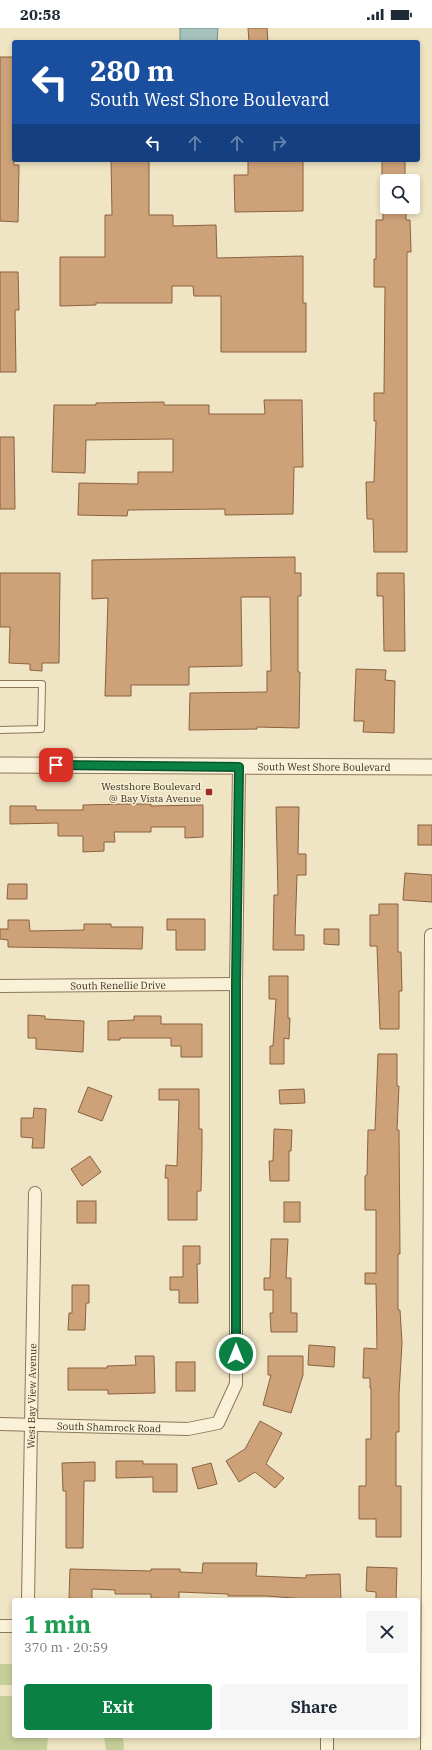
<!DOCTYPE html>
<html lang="en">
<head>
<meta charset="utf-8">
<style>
	:root { --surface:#fff; --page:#f6f6f7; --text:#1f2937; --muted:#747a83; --accent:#0b8043 }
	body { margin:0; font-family:"IBM Plex Serif",serif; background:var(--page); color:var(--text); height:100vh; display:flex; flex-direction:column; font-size:15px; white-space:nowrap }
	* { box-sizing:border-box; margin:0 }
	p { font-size:13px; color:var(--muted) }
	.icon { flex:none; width:22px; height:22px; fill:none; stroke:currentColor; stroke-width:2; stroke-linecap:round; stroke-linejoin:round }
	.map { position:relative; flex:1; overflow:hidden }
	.panel { position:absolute; left:12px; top:1570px; width:408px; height:140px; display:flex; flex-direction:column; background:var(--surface); border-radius:4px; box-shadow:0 2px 6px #0003 }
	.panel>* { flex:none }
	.banner { position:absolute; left:12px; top:12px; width:408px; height:122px; border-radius:4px; box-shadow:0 2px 6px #0003; background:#1a4fa0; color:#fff; overflow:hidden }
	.tools { position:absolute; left:380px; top:146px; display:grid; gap:8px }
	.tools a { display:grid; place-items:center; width:40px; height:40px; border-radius:4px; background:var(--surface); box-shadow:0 2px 6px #0003; font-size:20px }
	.pin { position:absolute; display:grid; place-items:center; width:34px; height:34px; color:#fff; margin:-17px; border-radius:8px; box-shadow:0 2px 6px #0006 }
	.me { position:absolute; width:44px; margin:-22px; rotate:0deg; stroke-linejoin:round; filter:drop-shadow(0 0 3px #0008) }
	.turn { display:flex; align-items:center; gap:14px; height:84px; padding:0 12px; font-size:18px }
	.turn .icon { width:52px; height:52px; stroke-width:2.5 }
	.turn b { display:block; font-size:28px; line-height:34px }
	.lanes { display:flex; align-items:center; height:38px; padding:0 12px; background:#0003; justify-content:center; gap:20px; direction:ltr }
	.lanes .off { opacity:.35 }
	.round { display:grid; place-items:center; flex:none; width:42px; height:42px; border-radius:4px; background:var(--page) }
	.headline { display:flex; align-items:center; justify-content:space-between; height:68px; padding:0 12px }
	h1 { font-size:24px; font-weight:700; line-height:30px; color:#1e9e55 }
	.primary-button { display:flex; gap:8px; margin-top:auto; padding:8px 12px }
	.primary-button a { flex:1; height:46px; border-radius:4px; background:var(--accent); color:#fff; font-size:16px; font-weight:700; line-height:46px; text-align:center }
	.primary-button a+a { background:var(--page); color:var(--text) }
	.status { display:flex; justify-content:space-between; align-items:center; height:28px; padding:0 20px; background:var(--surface); direction:ltr }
	.status svg { height:11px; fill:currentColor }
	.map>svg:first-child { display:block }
</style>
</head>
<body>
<div class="status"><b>20:58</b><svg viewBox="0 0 49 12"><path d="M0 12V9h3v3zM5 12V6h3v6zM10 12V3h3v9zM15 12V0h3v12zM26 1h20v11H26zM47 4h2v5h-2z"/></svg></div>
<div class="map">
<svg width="432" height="1722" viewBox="0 0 432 1722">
	<rect width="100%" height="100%" fill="#efe5c4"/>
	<g fill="#c4ce98">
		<rect x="0" y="1636" width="14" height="21"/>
		<path d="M 0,1668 L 14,1668 L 14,1708 L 48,1708 L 47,1722 L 0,1722 Z"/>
		<path d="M 104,1708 L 123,1708 L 124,1722 L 106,1722 Z"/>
	</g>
	<path fill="#a6c2bc" stroke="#6d918a" d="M 180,0 L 218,0 L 217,14 L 180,14 Z"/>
	<g fill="#cea279" stroke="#8b613f">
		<path d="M 248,0 L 267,0 L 268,14 L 249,14 Z"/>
		<path d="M 0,29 L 13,29 L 14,137 L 19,137 L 18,194 L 0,193 Z"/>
		<path d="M 111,132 L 149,132 L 149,187 L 173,187 L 173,198 L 216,197 L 217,230 L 303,228 L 303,275 L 306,275 L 306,324 L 221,324 L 221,268 L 194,268 L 193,258 L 172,258 L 172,275 L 96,275 L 96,277 L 60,278 L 60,229 L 105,229 L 105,187 L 112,187 Z"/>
		<path d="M 248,132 L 303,132 L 303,183 L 235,184 L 234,147 L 248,147 Z"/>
		<rect x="382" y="132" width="23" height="21"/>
		<path d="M 383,179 L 406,179 L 406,192 L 410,192 L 411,224 L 407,224 L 407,524 L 374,524 L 373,491 L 367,491 L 366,454 L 374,454 L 376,393 L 374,393 L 374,365 L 384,365 L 385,259 L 374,259 L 374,231 L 376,231 L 376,192 L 383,192 Z"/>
		<path d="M 0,244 L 18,244 L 19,282 L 15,282 L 16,344 L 0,344 Z"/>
		<path d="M 264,372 L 302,372 L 303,439 L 294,439 L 293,486 L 225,487 L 225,481 L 128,482 L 127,488 L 78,487 L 79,455 L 138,456 L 138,444 L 173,444 L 173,411 L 86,412 L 85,445 L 52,444 L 54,377 L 96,377 L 96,375 L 164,374 L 164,377 L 209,377 L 209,386 L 265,386 Z"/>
		<path d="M 0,409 L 14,409 L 15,481 L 0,481 Z"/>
		<path d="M 295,529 L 295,545 L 301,545 L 301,568 L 298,568 L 298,644 L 300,644 L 299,700 L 257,699 L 257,701 L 189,702 L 190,665 L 267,664 L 267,643 L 271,643 L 270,569 L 241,569 L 242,638 L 189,639 L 189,657 L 131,657 L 131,668 L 105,668 L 108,570 L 92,571 L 92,532 Z"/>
		<path d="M 0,545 L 60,545 L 59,635 L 42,635 L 42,643 L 30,642 L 30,636 L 9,635 L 10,599 L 0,599 Z"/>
		<path d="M 377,545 L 404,545 L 405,623 L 384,623 L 383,568 L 377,568 Z"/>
		<path d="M 356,641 L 386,642 L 385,652 L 395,653 L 394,705 L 363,704 L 364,693 L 354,693 Z"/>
		<path d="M 124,776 L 151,776 L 151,778 L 203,777 L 203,809 L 185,810 L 185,799 L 151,799 L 151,804 L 114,804 L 115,814 L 104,814 L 104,823 L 83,824 L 83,808 L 58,808 L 58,795 L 10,796 L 10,778 L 36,778 L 36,782 L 83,782 L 83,777 Z"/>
		<path d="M 276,779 L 299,779 L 298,826 L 306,826 L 306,847 L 297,847 L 295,907 L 304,907 L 304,922 L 273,922 L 274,867 L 278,867 Z"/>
		<rect x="418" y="797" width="14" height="20"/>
		<path d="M 405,845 L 432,847 L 432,874 L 403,872 Z"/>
		<path d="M 8,856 L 27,856 L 27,871 L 7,871 Z"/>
		<path d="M 379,876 L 398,876 L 398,924 L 401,924 L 402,963 L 399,963 L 399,1001 L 380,1001 L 377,918 L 370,918 L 370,887 L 379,887 Z"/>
		<path d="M 167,891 L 205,891 L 205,922 L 176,922 L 176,902 L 167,902 Z"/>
		<path d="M 8,892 L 29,892 L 30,903 L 84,902 L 84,896 L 111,896 L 111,899 L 143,899 L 142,921 L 8,919 L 8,912 L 0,911 L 0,901 L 8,901 Z"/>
		<path d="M 324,901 L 339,901 L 339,917 L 324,916 Z"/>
		<path d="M 269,948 L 288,948 L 288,990 L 290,990 L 289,1011 L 284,1010 L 284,1036 L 270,1036 L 270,1018 L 273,1018 L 276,971 L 269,971 Z"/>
		<path d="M 28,987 L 45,988 L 45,991 L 84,993 L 83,1024 L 36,1021 L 36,1010 L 28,1010 Z"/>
		<path d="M 134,988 L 161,988 L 161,996 L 202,996 L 202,1029 L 181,1029 L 181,1018 L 171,1018 L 171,1010 L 120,1010 L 120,1012 L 108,1012 L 108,993 L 134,992 Z"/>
		<path d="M 378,1026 L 397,1026 L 397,1058 L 399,1058 L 397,1102 L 399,1102 L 400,1226 L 398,1226 L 398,1282 L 400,1282 L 402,1315 L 399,1366 L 399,1404 L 396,1404 L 396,1458 L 401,1458 L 401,1509 L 376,1509 L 376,1491 L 359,1491 L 359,1458 L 366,1458 L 366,1411 L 371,1411 L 371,1360 L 370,1360 L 370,1350 L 363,1350 L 364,1320 L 377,1321 L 376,1256 L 365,1256 L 365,1245 L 376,1245 L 376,1182 L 365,1182 L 365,1148 L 367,1147 L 368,1102 L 375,1102 Z"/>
		<path d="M 88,1059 L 112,1068 L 102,1093 L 78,1084 Z"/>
		<path d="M 159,1061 L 199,1061 L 199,1101 L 202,1101 L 202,1121 L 201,1163 L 197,1163 L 197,1192 L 168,1192 L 168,1150 L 165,1150 L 166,1137 L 177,1138 L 179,1072 L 159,1072 Z"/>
		<path d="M 304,1061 L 305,1075 L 280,1076 L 279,1062 Z"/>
		<path d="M 34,1080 L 46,1081 L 44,1120 L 32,1120 L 33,1110 L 21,1109 L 21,1090 L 33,1090 Z"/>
		<path d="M 274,1101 L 292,1102 L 291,1123 L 289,1123 L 289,1153 L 270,1153 L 269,1133 L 273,1133 Z"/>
		<path d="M 90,1128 L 101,1144 L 82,1158 L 71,1141 Z"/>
		<rect x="77" y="1173" width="19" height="22"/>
		<rect x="284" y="1174" width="16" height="20"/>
		<path d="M 271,1211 L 288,1211 L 286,1250 L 291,1250 L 291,1285 L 297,1285 L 297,1304 L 271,1304 L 270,1285 L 273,1285 L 273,1262 L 264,1262 L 264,1250 L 270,1250 Z"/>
		<path d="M 183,1218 L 200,1218 L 200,1236 L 197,1236 L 198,1275 L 179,1275 L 179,1262 L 170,1262 L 170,1249 L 183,1249 Z"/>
		<path d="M 72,1257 L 89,1257 L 89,1275 L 86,1275 L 85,1302 L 68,1302 L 69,1285 L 72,1285 Z"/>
		<path d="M 309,1317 L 335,1319 L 334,1339 L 308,1337 Z"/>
		<path d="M 135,1328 L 154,1328 L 155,1365 L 108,1366 L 108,1362 L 68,1362 L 68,1340 L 107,1340 L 107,1338 L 136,1337 Z"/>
		<path d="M 268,1328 L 303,1328 L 303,1347 L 291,1385 L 263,1377 L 271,1347 L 268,1347 Z"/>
		<rect x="176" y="1334" width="19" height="29"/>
		<path d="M 260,1393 L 282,1405 L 266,1436 L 284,1450 L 275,1460 L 255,1444 L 239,1454 L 226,1433 L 245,1421 Z"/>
		<path d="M 116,1433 L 143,1433 L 143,1436 L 177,1436 L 177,1464 L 153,1464 L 153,1449 L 116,1450 Z"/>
		<path d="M 95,1434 L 95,1453 L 84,1453 L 83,1520 L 66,1520 L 66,1463 L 63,1463 L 62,1435 Z"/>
		<path d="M 211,1435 L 217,1456 L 198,1461 L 192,1440 Z"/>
		<path d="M 203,1535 L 257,1535 L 256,1548 L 306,1550 L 306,1547 L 340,1546 L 341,1572 L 306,1572 L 306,1571 L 266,1568 L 228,1568 L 228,1566 L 179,1564 L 179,1571 L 151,1570 L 151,1566 L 115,1566 L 115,1562 L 92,1561 L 92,1572 L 69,1570 L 70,1541 L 151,1543 L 151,1541 L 180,1541 L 180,1544 L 202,1545 Z"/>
		<path d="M 367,1539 L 397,1540 L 396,1572 L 376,1572 L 376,1564 L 366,1563 Z"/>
	</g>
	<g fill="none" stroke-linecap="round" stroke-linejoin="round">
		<g stroke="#8b775a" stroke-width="8">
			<path id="service" d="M 0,656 L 42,656 L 41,701 L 0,702"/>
		</g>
		<g stroke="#8b775a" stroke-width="14">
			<g id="minor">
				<path id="s1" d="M 0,958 L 236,956"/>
				<path id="s2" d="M 0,1396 L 188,1401 L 218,1395 L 236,1356 L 236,956 L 239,739"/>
				<path id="s3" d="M 28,1572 L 35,1165"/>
				<path d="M 0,1598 L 14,1598"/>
				<path d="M 327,1722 L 327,1708"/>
				<path d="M 427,1722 L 431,907 L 432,907"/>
			</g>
		</g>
		<g stroke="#8b775a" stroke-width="17">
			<g id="tertiary">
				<path id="s4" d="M 0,737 L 432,739"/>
			</g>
		</g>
		<use href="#service" stroke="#faf2d8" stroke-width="6"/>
		<use href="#minor" stroke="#faf2d8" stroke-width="12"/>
		<use href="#tertiary" stroke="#faf2d8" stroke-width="15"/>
	</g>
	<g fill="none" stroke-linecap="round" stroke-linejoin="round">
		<g stroke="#07532c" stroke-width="10">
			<path id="route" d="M 56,737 L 239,739 L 236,956 L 236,1326"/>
		</g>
		<use href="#route" stroke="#0b8043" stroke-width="7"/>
	</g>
	<rect fill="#9b2e28" stroke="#f6efd4" stroke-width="1.5" x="205" y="760" width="8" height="8" rx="2"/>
	<g text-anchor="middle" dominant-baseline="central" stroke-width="3" stroke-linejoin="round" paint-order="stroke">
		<g font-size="10" fill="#3a2e1e" stroke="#f6efd4">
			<text stroke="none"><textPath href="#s4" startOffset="324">South West Shore Boulevard</textPath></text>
			<text stroke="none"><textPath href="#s1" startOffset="118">South Renellie Drive</textPath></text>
			<text stroke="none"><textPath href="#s3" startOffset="204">West Bay View Avenue</textPath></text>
			<text stroke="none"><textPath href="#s2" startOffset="109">South Shamrock Road</textPath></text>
		</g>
		<g font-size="10" fill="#3a2e1e" stroke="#f6efd4" text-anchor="end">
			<text x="201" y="758">Westshore Boulevard<tspan x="201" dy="12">@ Bay Vista Avenue</tspan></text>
		</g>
	</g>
</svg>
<div class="tools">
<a><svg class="icon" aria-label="search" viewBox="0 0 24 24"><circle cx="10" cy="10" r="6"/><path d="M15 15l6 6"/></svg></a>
</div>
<div class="pin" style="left:56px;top:737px;background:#d93025"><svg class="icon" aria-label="arrive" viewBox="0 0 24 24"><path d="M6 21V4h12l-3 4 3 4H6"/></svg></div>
<svg class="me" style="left:236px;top:1326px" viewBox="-20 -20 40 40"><circle r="17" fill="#0b8043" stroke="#fff" stroke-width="3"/><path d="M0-11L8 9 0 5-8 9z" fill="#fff"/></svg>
<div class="banner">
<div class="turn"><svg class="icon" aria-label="left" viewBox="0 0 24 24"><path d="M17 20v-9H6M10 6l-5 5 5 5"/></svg><div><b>280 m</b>South West Shore Boulevard</div></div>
<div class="lanes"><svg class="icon" aria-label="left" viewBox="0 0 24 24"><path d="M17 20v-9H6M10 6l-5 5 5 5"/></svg><svg class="icon off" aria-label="ahead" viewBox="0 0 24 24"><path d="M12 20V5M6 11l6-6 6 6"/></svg><svg class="icon off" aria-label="ahead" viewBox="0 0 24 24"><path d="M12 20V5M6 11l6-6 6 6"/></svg><svg class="icon off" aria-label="right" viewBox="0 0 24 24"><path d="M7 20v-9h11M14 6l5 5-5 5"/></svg></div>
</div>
<section class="panel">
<div class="headline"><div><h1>1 min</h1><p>370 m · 20:59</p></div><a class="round"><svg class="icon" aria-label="close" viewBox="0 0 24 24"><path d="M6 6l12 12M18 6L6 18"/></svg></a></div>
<div class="primary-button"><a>Exit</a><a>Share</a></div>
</section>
</div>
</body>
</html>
